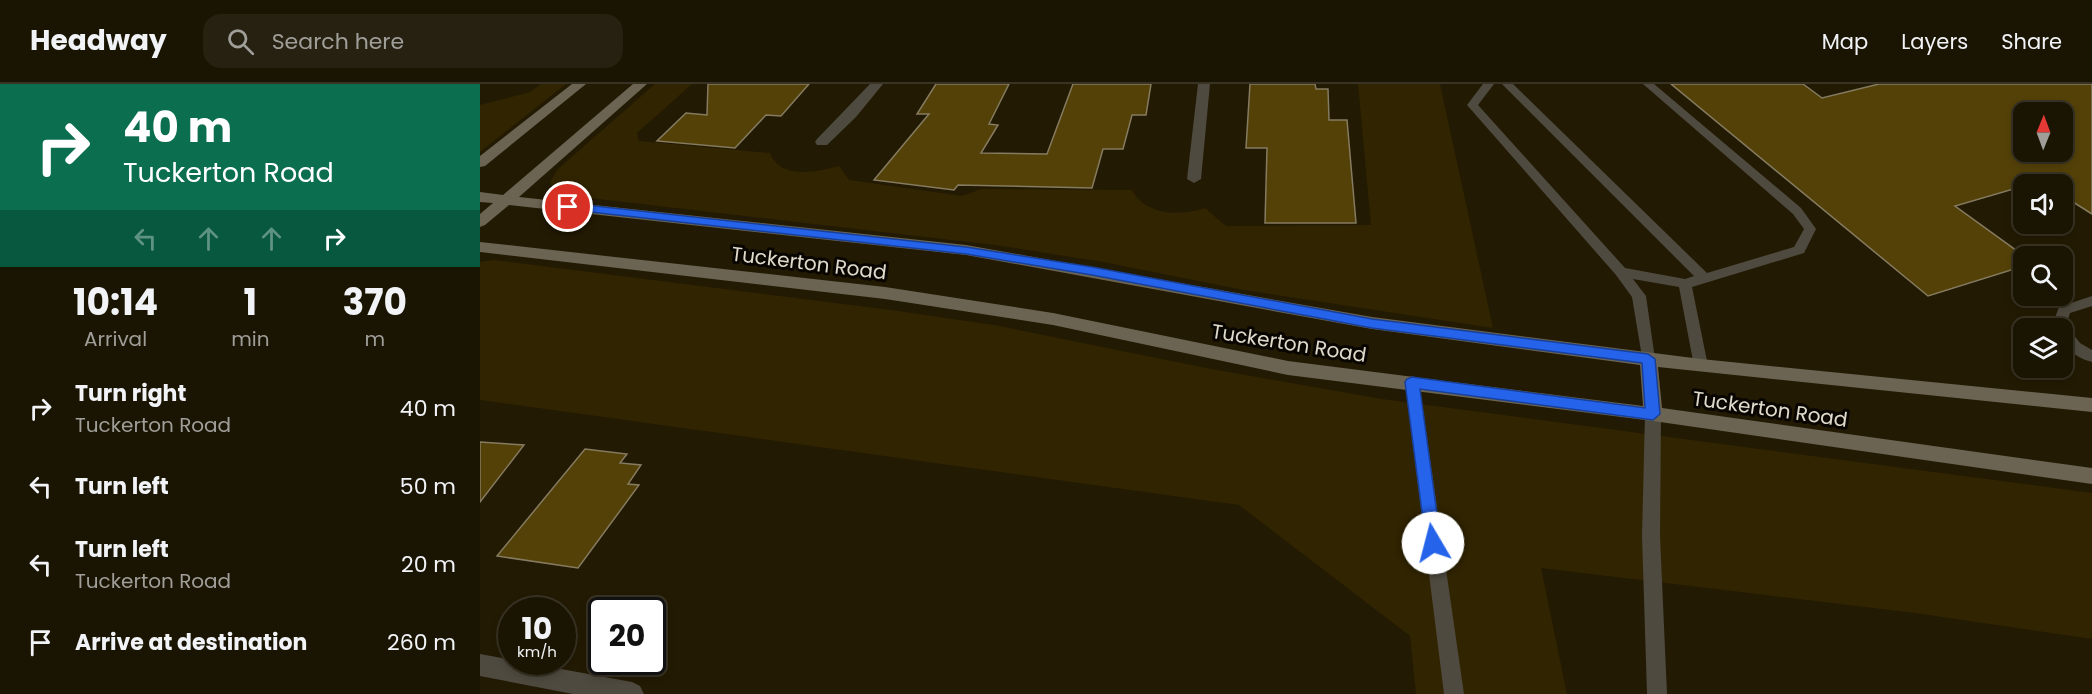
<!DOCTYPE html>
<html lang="en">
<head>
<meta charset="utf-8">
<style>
	:root { --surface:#1a1402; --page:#272111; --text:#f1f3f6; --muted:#9f9e99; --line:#383324 }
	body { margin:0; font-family:Poppins,sans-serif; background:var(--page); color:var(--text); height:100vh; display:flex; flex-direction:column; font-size:22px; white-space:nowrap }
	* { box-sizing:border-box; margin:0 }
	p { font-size:20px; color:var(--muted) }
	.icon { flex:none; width:33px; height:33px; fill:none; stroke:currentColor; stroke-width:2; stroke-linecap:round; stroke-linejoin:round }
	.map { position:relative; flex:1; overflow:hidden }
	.sheet { display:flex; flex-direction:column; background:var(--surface); width:480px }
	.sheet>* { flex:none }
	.hud { background:#0b6e4f; color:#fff; overflow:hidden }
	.needle { width:39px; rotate:1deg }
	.buttons { position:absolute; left:1533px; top:18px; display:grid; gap:12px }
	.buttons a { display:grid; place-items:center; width:60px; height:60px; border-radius:12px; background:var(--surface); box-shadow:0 3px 9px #0003,0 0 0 2px var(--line); font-size:30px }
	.speed { position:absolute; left:18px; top:513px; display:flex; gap:12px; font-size:30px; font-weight:700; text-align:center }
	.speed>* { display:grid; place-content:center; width:78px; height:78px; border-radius:50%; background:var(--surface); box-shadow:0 3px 9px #0003,0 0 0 2px var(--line); line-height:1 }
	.speed small { font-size:15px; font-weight:400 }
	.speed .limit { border:3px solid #111; border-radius:9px; background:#fff; color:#111 }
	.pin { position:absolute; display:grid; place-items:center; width:51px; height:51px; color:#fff; margin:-26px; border:3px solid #fff; border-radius:50%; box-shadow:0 2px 6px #0007 }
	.me { position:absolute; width:66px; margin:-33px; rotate:352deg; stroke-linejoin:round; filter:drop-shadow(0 0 4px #0008) }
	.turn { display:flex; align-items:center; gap:21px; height:126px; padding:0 24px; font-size:27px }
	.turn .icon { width:78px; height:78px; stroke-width:2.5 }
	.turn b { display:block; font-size:42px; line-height:51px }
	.lanes { display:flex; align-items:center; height:57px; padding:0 24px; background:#0003; justify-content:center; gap:30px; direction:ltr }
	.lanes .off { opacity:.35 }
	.eta { display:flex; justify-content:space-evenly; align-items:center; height:102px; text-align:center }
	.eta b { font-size:36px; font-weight:700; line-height:42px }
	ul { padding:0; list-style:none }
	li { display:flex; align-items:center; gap:18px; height:78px; padding:0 24px }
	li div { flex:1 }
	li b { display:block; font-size:22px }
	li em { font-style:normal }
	header { display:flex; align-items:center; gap:36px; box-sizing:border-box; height:84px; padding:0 30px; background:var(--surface); border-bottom:2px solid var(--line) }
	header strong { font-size:28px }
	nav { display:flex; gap:33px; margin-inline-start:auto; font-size:21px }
	.search { width:420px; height:54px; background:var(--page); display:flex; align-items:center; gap:15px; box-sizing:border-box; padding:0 21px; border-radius:18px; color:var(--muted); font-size:22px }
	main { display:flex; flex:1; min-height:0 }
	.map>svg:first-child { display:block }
</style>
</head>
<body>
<header>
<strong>Headway</strong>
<div class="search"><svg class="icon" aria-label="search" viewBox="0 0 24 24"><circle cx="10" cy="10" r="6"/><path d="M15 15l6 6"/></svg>Search here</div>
<nav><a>Map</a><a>Layers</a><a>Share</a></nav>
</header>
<main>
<section class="sheet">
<div class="hud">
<div class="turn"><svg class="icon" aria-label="right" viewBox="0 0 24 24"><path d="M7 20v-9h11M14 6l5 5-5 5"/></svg><div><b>40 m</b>Tuckerton Road</div></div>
<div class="lanes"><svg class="icon off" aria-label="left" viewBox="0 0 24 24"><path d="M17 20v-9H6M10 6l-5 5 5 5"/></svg><svg class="icon off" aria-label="ahead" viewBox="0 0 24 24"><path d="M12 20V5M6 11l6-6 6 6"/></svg><svg class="icon off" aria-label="ahead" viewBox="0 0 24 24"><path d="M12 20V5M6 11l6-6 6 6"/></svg><svg class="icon" aria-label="right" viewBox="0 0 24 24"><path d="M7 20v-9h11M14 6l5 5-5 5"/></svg></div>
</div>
<div class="eta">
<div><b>10:14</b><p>Arrival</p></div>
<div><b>1</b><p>min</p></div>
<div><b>370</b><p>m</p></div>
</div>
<ul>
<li><svg class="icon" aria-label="right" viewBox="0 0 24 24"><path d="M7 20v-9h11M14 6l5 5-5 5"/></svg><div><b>Turn right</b><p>Tuckerton Road</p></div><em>40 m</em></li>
<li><svg class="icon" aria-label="left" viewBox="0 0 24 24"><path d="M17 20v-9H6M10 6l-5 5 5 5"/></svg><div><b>Turn left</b></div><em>50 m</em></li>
<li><svg class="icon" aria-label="left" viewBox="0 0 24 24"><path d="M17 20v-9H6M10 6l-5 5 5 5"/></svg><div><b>Turn left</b><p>Tuckerton Road</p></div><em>20 m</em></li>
<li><svg class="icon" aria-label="arrive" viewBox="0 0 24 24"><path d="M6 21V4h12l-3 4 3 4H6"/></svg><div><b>Arrive at destination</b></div><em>260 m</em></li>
</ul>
</section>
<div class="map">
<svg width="1612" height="610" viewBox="0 0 1612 610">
	<rect width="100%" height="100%" fill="#231a03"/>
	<g fill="#312400">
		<path d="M 61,0 L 86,0 L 0,68 L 0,21 L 50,8 Z"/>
		<path d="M 175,0 L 212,0 L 157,49 L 159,57 L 290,69 C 300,96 338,88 359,82 L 369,96 L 482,112 L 501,105 L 652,106 C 666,132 700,132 725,124 L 746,142 L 891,141 L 878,0 L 960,0 L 1013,244 L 764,206 L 623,178 L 515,161 L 84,111 L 73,105 L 70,98 L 78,85 Z"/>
		<path d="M 14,176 L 411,226 L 514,241 L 726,284 L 902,315 L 1612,409 L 1612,555 L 1435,529 L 1061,484 L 1087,610 L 936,610 L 930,552 L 759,421 L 0,316 L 0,178 Z"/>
	</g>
	<g fill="#534108" stroke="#857b60" stroke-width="1.5" fill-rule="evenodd">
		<path d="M 228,0 L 329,0 L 301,32 L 286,31 L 255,64 L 177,57 L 206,29 L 227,31 Z"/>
		<path d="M 456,0 L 529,0 L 509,40 L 518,41 L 501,69 L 567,70 L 593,0 L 671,0 L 666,31 L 652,31 L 643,65 L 623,65 L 612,104 L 478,101 L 474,106 L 394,96 L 449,30 L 437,30 Z"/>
		<path d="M 770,0 L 835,0 L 836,5 L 848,5 L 849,36 L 867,36 L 876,139 L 785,139 L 787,64 L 766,64 Z"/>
		<path d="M 1191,0 L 1323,0 L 1342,14 L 1399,0 L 1612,0 L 1612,130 L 1582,111 L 1582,100 L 1567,100 L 1561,97 L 1475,122 L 1544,172 L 1544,182 L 1448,212 ZM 1544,28 L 1582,28 L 1582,68 L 1544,68 Z"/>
		<path d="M 0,358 L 44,361 L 0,418 Z"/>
		<path d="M 105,365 L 147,370 L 140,379 L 161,381 L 148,400 L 159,401 L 98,484 L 17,472 Z"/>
	</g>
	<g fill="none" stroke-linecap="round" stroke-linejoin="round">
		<g fill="#4e4a3f" fill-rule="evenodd">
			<path d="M 1003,0 L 1014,0 L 998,21 L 1145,184 L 1205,195 L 1214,192 L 1022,0 L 1033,0 L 1227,189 L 1314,163 L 1324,145 L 1313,130 L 1163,0 L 1174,0 L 1321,124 L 1336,145 L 1324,169 L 1212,203 L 1228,282 L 1226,286 L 1216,286 L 1214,282 L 1199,203 L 1153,195 L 1166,212 L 1175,275 L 1173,279 L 1163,279 L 1152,213 L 1136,191 L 987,21 Z"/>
			<path d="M 1612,212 L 1612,222 L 1590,229 L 1586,241 L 1600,259 L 1612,266 L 1612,278 C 1594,273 1582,263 1582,244 L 1573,244 L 1572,242 L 1579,223 Z"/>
			<path d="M 932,292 L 937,294 L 939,298 L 984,610 L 964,610 L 925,298 L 927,294 Z"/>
			<path d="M 1173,324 L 1178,326 L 1181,330 L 1180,452 L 1187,610 L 1167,610 L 1162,452 L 1165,330 L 1168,326 Z"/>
		</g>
		<g fill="#4e4a3f" fill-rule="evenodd">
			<path d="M 390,0 L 403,0 L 376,33 L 347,61 L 337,61 L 335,58 L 337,55 Z"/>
			<path d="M 718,0 L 730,0 L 721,95 L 714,99 L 707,95 Z"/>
			<path d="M 0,570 L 152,598 L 160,602 L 164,610 L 93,610 L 0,592 Z"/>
		</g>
		<g fill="#6b6452" fill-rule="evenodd">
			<path d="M 92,0 L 106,0 L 5,82 L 0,83 L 0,72 Z"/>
			<path d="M 153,0 L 167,0 L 39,113 L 486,161 L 892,233 L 1221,275 L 1612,314 L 1612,328 L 1178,283 L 1182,324 L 1612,384 L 1612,400 L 1173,337 L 808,291 L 573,241 L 405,215 L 0,168 L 0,158 L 405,203 L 573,229 L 808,277 L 1163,322 L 1160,281 L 892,245 L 486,171 L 29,121 L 5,141 L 0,143 L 0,130 L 13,119 L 0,118 L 0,108 L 23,111 Z"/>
		</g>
	</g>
	<path fill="#2563eb" stroke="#184099" stroke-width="1.5" d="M 88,119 L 486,163 L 612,183 L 892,235 L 1168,270 L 1175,275 L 1180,330 L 1173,336 L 940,305 L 961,459 L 959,464 L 953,466 L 948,464 L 946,459 L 925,298 L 927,295 L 932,293 L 1165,324 L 1162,279 L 892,244 L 612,191 L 486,170 L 84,125 L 84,120 Z"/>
	<g text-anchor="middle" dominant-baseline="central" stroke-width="6" stroke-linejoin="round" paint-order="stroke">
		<g font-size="20" fill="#e0dacc" stroke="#090601">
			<text transform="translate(329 179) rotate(7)">Tuckerton Road</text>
			<text transform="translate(809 259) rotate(9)">Tuckerton Road</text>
			<text transform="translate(1290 325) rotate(8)">Tuckerton Road</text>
		</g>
	</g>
</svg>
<div class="buttons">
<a><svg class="needle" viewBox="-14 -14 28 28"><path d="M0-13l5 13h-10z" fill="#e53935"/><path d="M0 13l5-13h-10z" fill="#9f9e99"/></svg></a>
<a><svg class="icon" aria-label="sound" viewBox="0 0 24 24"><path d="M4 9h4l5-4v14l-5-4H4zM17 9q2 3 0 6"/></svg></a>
<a><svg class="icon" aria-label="search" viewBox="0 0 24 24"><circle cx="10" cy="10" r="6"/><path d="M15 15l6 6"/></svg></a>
<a><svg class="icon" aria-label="layers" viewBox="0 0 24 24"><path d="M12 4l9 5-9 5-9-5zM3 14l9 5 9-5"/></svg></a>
</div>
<div class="speed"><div>10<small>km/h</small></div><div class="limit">20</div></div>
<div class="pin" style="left:88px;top:123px;background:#d93025"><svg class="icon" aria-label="arrive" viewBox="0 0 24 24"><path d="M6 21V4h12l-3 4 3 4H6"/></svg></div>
<svg class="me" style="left:953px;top:459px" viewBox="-20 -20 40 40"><circle r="19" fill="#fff"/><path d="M0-13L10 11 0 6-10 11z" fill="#2563eb"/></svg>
</div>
</main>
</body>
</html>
